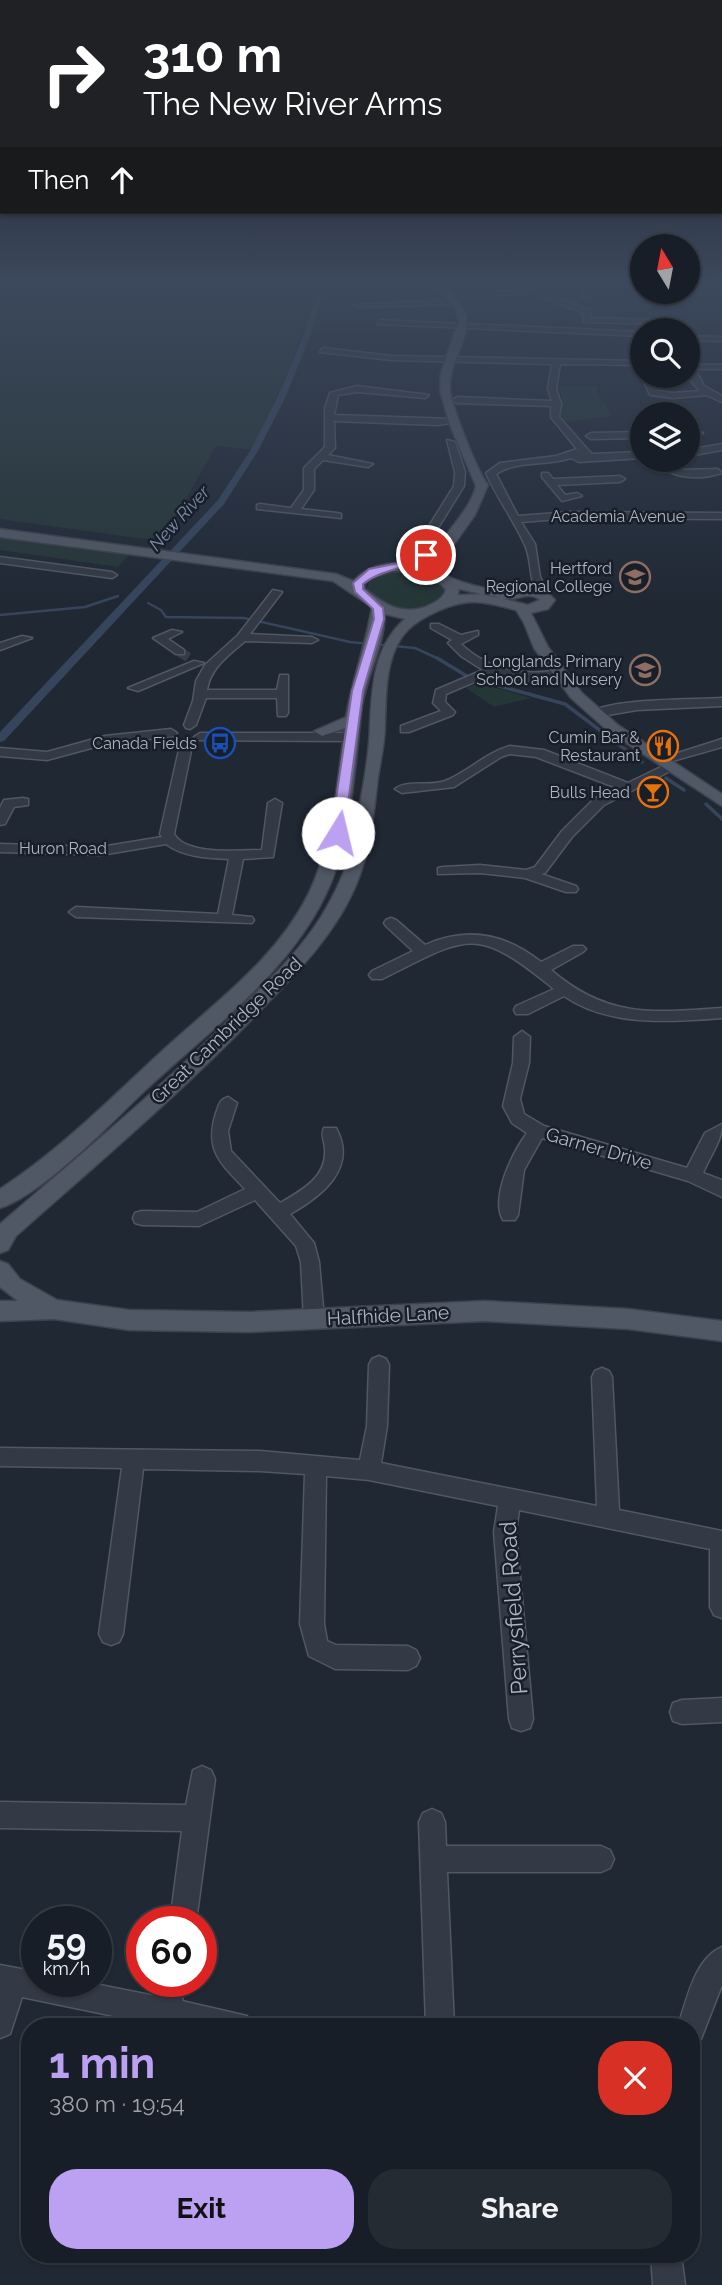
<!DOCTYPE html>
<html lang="en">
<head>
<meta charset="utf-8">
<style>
	:root { --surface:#181e27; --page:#252b33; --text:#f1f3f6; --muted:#9fa2a7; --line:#363c44; --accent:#bca0f2 }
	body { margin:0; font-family:Raleway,sans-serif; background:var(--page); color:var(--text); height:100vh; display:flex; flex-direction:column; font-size:26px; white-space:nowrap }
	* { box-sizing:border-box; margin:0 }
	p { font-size:23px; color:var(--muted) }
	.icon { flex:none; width:38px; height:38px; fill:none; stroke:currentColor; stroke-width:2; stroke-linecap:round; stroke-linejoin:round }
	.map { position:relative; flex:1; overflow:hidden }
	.panel { position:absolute; left:21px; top:2018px; width:679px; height:245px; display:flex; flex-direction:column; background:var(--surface); border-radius:28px; box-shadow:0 2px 5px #0004,0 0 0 2px var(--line) }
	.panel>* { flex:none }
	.top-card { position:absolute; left:0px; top:0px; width:723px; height:214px; box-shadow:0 2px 5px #0004,0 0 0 2px var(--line); background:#202124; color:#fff; overflow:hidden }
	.needle { width:46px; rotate:350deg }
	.controls { position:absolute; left:630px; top:234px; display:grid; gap:14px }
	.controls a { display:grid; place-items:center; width:70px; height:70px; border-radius:50%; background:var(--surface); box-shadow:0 2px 5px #0004,0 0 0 2px var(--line); font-size:35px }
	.speed { position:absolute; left:21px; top:1906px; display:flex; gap:14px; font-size:35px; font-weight:700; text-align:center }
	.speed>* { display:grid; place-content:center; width:91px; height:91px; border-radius:50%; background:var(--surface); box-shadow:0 2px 5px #0004,0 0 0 2px var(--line); line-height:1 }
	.speed small { font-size:18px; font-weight:400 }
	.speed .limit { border:10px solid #d22; background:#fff; color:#111 }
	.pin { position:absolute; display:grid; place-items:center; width:60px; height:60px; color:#fff; margin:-30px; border:4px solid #fff; border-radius:50%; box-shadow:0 2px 7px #0007 }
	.me { position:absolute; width:77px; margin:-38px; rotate:9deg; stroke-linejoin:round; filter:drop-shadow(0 0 5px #0008) }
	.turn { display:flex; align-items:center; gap:24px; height:147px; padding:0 28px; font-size:32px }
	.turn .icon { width:91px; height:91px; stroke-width:2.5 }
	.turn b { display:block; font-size:49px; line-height:60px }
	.then { display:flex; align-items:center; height:66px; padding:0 28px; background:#0003; gap:14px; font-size:26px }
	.round { display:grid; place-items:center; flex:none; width:74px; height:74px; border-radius:28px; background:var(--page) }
	.headline { display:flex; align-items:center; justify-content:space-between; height:119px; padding:0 28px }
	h1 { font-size:42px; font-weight:700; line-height:52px; color:var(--accent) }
	.action { display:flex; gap:14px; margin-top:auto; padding:14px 28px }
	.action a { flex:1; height:80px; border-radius:28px; background:var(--accent); color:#111; font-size:28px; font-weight:700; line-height:80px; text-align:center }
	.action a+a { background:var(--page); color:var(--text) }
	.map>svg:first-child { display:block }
</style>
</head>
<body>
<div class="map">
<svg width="722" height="2285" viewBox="0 0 722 2285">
	<rect width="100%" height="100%" fill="#202834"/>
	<g fill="#253637">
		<path d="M 0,281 L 320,281 L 289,369 L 253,450 L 216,446 L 169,528 L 151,540 L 0,519 Z"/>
		<path d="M 556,386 L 598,386 L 596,389 L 600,400 L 606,404 L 611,416 L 562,422 L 562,395 Z"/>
		<path d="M 0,536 L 130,554 L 118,567 L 0,550 Z"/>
		<path d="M 403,571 C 421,573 435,576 446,590 L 442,599 C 415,612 389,615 367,590 L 369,581 L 383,574 Z"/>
		<path d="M 479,683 L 531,698 L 494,707 L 466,688 Z"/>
	</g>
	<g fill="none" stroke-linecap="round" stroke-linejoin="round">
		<g stroke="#36455c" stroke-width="2.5">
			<path d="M 148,603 L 161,610 L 166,617 L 244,618 L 350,642 L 415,648 L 441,660"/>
			<path d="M 0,615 L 85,607 L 118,596"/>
		</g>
		<g stroke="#36455c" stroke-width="3.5">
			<path d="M 437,658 L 470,678 L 565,704 L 642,762"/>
			<path d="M 666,778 L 684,790"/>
			<path d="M 706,804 L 722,819"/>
		</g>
		<path fill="#36455c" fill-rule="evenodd" d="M 321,281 L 327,281 L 309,339 L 286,396 L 258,451 L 224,504 L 4,741 L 0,742 L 0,732 L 218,500 L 250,451 L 278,396 L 302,339 Z"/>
		<path stroke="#353d49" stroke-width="10" stroke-dasharray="10 5" stroke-linecap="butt" d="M 180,652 L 191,659"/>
		<g stroke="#515763" stroke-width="3">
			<g id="minor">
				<path d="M 541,281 L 551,281 L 523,294 L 450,297 L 446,295 L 522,290 Z"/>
				<path d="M 581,281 L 589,281 L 589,299 L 582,297 Z"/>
				<path d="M 539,292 C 558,296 570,304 589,309 L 591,318 L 663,320 L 670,331 L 662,331 L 660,324 L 584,322 L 582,312 C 565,307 554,299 536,296 Z"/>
				<path d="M 656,292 L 664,292 L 664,294 L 660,296 Z"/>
				<path d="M 455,300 L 458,304 L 358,307 L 354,305 Z"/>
				<path d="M 380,320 L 642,332 L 642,336 L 377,324 Z"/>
				<path d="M 688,336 L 722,337 L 722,341 L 688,340 Z"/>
				<path d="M 323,348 L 391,356 L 642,361 L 642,365 L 560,364 L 556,389 L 561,404 L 559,417 L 588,450 L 592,454 L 642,452 L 642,458 L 579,462 L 571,458 C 547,466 517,460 496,474 L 518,516 L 571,512 L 722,513 L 722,519 L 571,518 L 521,522 L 535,544 L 540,577 L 548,594 L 539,596 C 527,575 533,561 524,543 C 513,519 497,498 486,473 L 500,463 L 556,456 L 577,449 L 551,417 L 551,406 L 457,403 L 453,400 L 457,397 L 552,401 L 548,389 L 552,364 L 391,360 L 320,352 Z"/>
				<path d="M 688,365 L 722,365 L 722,369 L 695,369 L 704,386 L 722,396 L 722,402 L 706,395 L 673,398 L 650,395 L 644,381 L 648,378 L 657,391 L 673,393 L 700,391 L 689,379 Z"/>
				<path d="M 357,386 L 429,395 L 425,398 L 357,392 L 338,395 L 334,415 L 453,419 L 457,422 L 438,425 L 334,421 L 335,448 L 328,455 L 373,464 L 368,467 L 323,460 L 314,469 L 314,490 L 301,509 L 337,513 L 341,514 L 341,518 L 257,509 L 257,505 L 260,504 L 291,508 L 304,490 L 304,468 L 325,447 L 325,408 L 330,393 Z"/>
				<path d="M 688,430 L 703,433 L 688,436 Z"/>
				<path d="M 642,432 L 642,438 L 591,439 L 586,436 L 591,433 Z"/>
				<path d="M 447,440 L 455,442 L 465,472 L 464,486 L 423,552 L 415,552 L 414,550 L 454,486 L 455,472 Z"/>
				<path d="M 722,444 L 722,450 L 688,456 L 688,450 Z"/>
				<path d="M 656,460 L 665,460 L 679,470 L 718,469 L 722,473 C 701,480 669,480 656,460 Z"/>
				<path d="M 542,473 L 548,473 L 553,479 L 620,476 L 625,479 L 620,482 L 557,485 L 565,495 L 577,493 L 582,496 L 562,501 L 542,477 Z"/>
				<path d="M 0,557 L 112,572 L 117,575 L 112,578 L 0,563 Z"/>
				<path d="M 273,590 L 282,592 L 250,634 L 312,637 L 318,640 L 312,643 L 245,641 C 229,655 210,668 207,690 L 277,690 L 280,675 L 288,675 L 288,713 L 286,716 L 278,716 L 277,698 L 206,698 L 196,725 L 190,729 L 186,728 L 184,725 L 193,701 L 196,681 L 205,665 L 238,635 Z"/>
				<path d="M 431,624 L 439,624 L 461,635 L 478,631 L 478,635 L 461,644 C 489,670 521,677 558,670 L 564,674 L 558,678 L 529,681 L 493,674 L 446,694 L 445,702 L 455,712 L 453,715 L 409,732 L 401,732 L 401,726 L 441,711 L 433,703 L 436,690 L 483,670 L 461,656 L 448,643 L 452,640 L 431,628 Z"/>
				<path d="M 172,630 L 182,632 L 168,639 L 184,650 L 184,654 L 176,654 L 153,638 Z"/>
				<path d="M 22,636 L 32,638 L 0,650 L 0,643 Z"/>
				<path d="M 194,661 L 204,663 L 138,691 L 128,688 Z"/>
				<path d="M 722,698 L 722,706 L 637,710 L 596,717 L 590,713 C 609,698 695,700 722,698 Z"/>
				<path d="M 171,729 L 177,733 L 175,736 L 106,744 L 47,760 L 0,756 L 0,748 L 47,752 L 105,736 Z"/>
				<path d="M 200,733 L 350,733 L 356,737 L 350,741 L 196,740 L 194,737 Z"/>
				<path d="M 187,737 L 193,741 L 174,834 C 186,856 240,850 262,850 L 268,803 L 275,799 L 282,803 L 273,857 L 243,859 L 232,915 L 252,917 L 254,920 L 252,923 L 76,917 L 69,912 L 76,907 L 218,914 L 229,859 C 207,858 184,857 166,844 L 101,855 L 0,852 L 0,844 L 101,847 L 162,837 L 160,834 L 181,741 Z"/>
				<path d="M 722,739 L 722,747 L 662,764 L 656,760 Z"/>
				<path d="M 510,746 L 544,750 L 628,783 L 667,764 L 672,763 L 678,767 L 604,805 L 572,837 L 545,873 L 541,874 L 576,886 L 578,889 L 576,892 L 566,892 L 525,878 L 480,873 L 438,874 L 438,868 L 443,867 L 480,865 L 526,870 L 535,867 L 562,831 L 594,799 L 617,788 L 536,757 L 510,754 L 501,757 L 454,787 L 402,793 L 395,789 C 407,779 430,787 445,781 C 468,772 485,753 510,746 Z"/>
				<path d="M 23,798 L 28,799 L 28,805 L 14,807 L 5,824 L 0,825 L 0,808 L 4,800 Z"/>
				<path d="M 391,918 L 396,920 L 425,945 C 467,926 506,934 541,962 L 573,946 L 583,946 L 586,949 L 583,952 L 551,970 C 607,1018 651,1013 722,1008 L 722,1018 C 669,1022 609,1027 564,996 L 528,1014 L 516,1014 L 514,1010 L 516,1006 L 554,989 C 474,924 469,936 382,979 L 372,979 L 369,975 L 372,971 L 413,951 L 386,926 L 384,923 L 386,920 Z"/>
				<path d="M 522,1031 L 530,1037 L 529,1063 L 520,1099 L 524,1114 L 544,1126 L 687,1168 L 705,1133 L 722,1124 C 722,1141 710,1156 703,1173 L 722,1180 L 722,1197 L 688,1181 L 542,1138 L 524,1170 L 518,1215 L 515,1220 L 503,1220 C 490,1197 513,1152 527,1133 L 512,1123 L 503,1106 L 513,1063 L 514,1037 Z"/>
				<path d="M 228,1097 L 237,1103 L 228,1131 L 231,1151 L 280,1203 C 301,1191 327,1177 325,1150 C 325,1141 320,1135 324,1128 L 336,1128 C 358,1168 322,1196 290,1214 L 314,1243 L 319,1262 L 324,1319 L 321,1325 L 314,1327 L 307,1325 L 304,1319 L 301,1262 L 296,1246 L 255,1200 L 199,1226 L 142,1225 L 135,1223 L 133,1218 L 135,1213 L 142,1211 L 197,1212 L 245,1189 C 221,1163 204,1151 216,1113 C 219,1105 219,1100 228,1097 Z"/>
				<path d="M 379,1356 L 386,1359 L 389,1365 L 387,1426 L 381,1463 L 597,1506 L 592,1377 L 595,1371 L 602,1368 L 609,1371 L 612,1377 L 619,1510 L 722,1531 L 722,1618 L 714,1615 L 710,1607 L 710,1549 L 519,1510 L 516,1532 L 533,1719 L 530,1728 L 521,1731 L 512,1728 L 509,1719 L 494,1532 L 498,1506 L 369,1480 L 326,1476 L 324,1624 L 327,1641 L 336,1645 L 408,1646 L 416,1650 L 420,1658 L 416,1666 L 408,1670 L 335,1669 L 309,1656 L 300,1624 L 305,1474 L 260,1471 L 143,1469 L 123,1634 L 119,1642 L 111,1645 L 103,1642 L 99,1634 L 122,1468 L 0,1466 L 0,1448 L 260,1451 L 360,1460 L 367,1426 L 369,1365 L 372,1359 Z"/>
				<path d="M 722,1698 L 722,1722 L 682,1724 L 673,1721 L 670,1712 L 673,1703 L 682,1700 Z"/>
				<path d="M 202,1766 L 211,1770 L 215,1779 L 196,1922 L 170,1922 L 182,1831 L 0,1828 L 0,1802 L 186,1805 L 193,1770 Z"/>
				<path d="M 432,1809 L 441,1813 L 445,1822 L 446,1846 L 601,1846 L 610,1850 L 614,1859 L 610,1868 L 601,1872 L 447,1872 L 454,2026 L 426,2026 L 419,1822 L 423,1813 Z"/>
				<path d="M 722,1947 L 722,1985 L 701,2039 L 691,2043 L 691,2026 L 678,2026 C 687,2000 694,1959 722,1947 Z"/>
				<path d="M 0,1965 L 37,1972 L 37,1981 L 80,1981 L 155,1996 L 158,1981 L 186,1981 L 182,2001 L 247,2016 L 251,2026 L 162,2026 L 22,1997 L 10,2034 L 0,2038 Z"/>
				<path d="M 651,2254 L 681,2254 L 685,2285 L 653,2285 Z"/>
			</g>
		</g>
		<g stroke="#3d434e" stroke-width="3">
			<g id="major">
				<path d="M 422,281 C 434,281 446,287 454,296 C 485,328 447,354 450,391 C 452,407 478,473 488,485 L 475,515 L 440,564 L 442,573 C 455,582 492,591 508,591 C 529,590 537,580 555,600 L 548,609 L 531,613 L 548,647 L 581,692 L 618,725 L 722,794 L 722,806 L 608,731 L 571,698 L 534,648 L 524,623 L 516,610 C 484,602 471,597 440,610 C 425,617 411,624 402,637 C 385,661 386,697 385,724 C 385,741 381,759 378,777 C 374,811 371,847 358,880 C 338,932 295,975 257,1014 C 181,1093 97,1164 16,1236 L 8,1250 L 0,1253 L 0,1224 C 81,1154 165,1085 240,1009 C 269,980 299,952 321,917 C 335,894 348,867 353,840 C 360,803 369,762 370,725 C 372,685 374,646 405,619 L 385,614 C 384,646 367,675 362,706 C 355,761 353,817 336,869 C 304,965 207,1031 136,1099 C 106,1129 39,1196 0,1208 L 0,1189 C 60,1150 109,1100 161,1052 C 214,1003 276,960 309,893 C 333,843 337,783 345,728 L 322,736 L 314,731 L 346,717 C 352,680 366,644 372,607 L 333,581 L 0,537 L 0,529 L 336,574 L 353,581 C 372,561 402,560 428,568 C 430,545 469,516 476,486 L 450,425 L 440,390 L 441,373 L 459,320 L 455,308 L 445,296 ZM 392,571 C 413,571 432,573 446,590 C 442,600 434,603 425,607 C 400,615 384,604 365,589 L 364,584 L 371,578 ZM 459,589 C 475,592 493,598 509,599 C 521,599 529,591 540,600 L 528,605 L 485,594 L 458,595 Z"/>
				<path d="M 0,1261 L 8,1264 L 20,1279 L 57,1300 L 129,1310 L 249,1312 L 485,1301 L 628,1309 L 722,1321 L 722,1341 L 628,1329 L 485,1321 L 249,1332 L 129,1330 L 54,1319 L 0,1321 L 0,1301 L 18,1301 L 0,1287 Z"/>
			</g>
		</g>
		<use href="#minor" fill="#333a45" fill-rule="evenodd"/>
		<use href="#major" fill="#515865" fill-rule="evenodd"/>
	</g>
	<linearGradient id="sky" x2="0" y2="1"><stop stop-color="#12161d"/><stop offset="0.47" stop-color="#3c485c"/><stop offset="1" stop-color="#3c485c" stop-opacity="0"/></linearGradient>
	<rect width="722" height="601" fill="url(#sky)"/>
	<path fill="#bca0f2" stroke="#7a689d" stroke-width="2" d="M 426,552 L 429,553 L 429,557 C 407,568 382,569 363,584 L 363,589 L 383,608 L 384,619 L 363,691 L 344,833 L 338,837 L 333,836 L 331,833 L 352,691 L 374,619 L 373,609 L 355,592 L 353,583 L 369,569 L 404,562 Z"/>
	<defs>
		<g id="university-ring" transform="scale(1.575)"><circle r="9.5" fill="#191f29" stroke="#8d6e63" stroke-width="1.5"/><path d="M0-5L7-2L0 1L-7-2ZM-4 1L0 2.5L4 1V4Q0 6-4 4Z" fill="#8d6e63"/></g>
		<g id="school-ring" transform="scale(1.575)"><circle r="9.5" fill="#191f29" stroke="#8d6e63" stroke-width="1.5"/><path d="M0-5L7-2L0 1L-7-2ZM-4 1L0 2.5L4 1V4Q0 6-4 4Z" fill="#8d6e63"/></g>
		<g id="bus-ring" transform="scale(1.575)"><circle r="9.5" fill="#191f29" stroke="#1a4fb4" stroke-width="1.5"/><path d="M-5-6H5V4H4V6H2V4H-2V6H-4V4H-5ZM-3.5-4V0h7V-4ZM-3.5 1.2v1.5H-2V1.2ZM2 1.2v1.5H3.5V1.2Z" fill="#1a4fb4"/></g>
		<g id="restaurant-ring" transform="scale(1.575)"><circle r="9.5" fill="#191f29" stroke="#e8710a" stroke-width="1.5"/><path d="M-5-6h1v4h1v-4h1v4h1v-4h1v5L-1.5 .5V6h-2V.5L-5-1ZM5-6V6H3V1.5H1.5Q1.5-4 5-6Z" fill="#e8710a"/></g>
		<g id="bar-ring" transform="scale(1.575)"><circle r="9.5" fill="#191f29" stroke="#e8710a" stroke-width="1.5"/><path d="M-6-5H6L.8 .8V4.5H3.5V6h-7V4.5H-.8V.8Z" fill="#e8710a"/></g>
	</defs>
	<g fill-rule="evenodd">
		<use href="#university-ring" x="635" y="577"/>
		<use href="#school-ring" x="645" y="670"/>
		<use href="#bus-ring" x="220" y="743"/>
		<use href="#restaurant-ring" x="663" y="746"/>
		<use href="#bar-ring" x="653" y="792"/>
	</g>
	<g text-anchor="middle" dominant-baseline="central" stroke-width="5" stroke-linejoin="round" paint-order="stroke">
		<g font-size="16" fill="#adb4c2" stroke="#191f29">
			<text x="618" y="516">Academia Avenue</text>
			<text x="63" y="848">Huron Road</text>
		</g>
		<g font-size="16" fill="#adb4c2" stroke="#191f29" text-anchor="end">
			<text x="612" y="568">Hertford<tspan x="612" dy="18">Regional College</tspan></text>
			<text x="622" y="661">Longlands Primary<tspan x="622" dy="18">School and Nursery</tspan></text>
			<text x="640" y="737">Cumin Bar &amp;<tspan x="640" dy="18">Restaurant</tspan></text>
			<text x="197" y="743">Canada Fields</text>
			<text x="630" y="792">Bulls Head</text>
		</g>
		<g font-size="18" font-style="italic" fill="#778aa9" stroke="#191f29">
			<text transform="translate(179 518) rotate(-48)">New River</text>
		</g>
		<g font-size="19" fill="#adb4c2" stroke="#191f29">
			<text transform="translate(226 1030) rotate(-44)">Great Cambridge Road</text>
			<text transform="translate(599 1148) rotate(16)">Garner Drive</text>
			<text transform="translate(388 1315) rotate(-3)">Halfhide Lane</text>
		</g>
		<g font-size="23" fill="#adb4c2" stroke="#191f29">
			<text transform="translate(513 1608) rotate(-94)">Perrysfield Road</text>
		</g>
	</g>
</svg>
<div class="controls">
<a><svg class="needle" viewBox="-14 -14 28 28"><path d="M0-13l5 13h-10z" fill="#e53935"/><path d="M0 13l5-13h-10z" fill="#9fa2a7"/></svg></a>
<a><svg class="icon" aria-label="search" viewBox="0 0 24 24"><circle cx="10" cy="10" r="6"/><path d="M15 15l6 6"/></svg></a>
<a><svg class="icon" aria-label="layers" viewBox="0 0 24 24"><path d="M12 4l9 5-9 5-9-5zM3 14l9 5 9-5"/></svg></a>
</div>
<div class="speed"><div>59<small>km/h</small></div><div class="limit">60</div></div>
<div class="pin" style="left:426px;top:555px;background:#d93025"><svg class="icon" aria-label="arrive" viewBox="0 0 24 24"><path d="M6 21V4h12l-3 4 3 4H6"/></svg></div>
<svg class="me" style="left:338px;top:833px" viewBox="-20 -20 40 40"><circle r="19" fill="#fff"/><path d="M0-13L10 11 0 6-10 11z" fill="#bca0f2"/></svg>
<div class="top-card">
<div class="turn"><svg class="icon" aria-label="right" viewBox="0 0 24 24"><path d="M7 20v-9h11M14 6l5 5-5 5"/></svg><div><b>310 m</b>The New River Arms</div></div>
<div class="then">Then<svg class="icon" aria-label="ahead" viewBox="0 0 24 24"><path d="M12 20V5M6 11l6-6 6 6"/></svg></div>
</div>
<section class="panel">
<div class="headline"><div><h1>1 min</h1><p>380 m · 19:54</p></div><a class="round" style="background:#d93025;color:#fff"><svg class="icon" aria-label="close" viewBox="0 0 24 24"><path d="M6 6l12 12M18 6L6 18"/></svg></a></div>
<div class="action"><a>Exit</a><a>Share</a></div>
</section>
</div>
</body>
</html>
